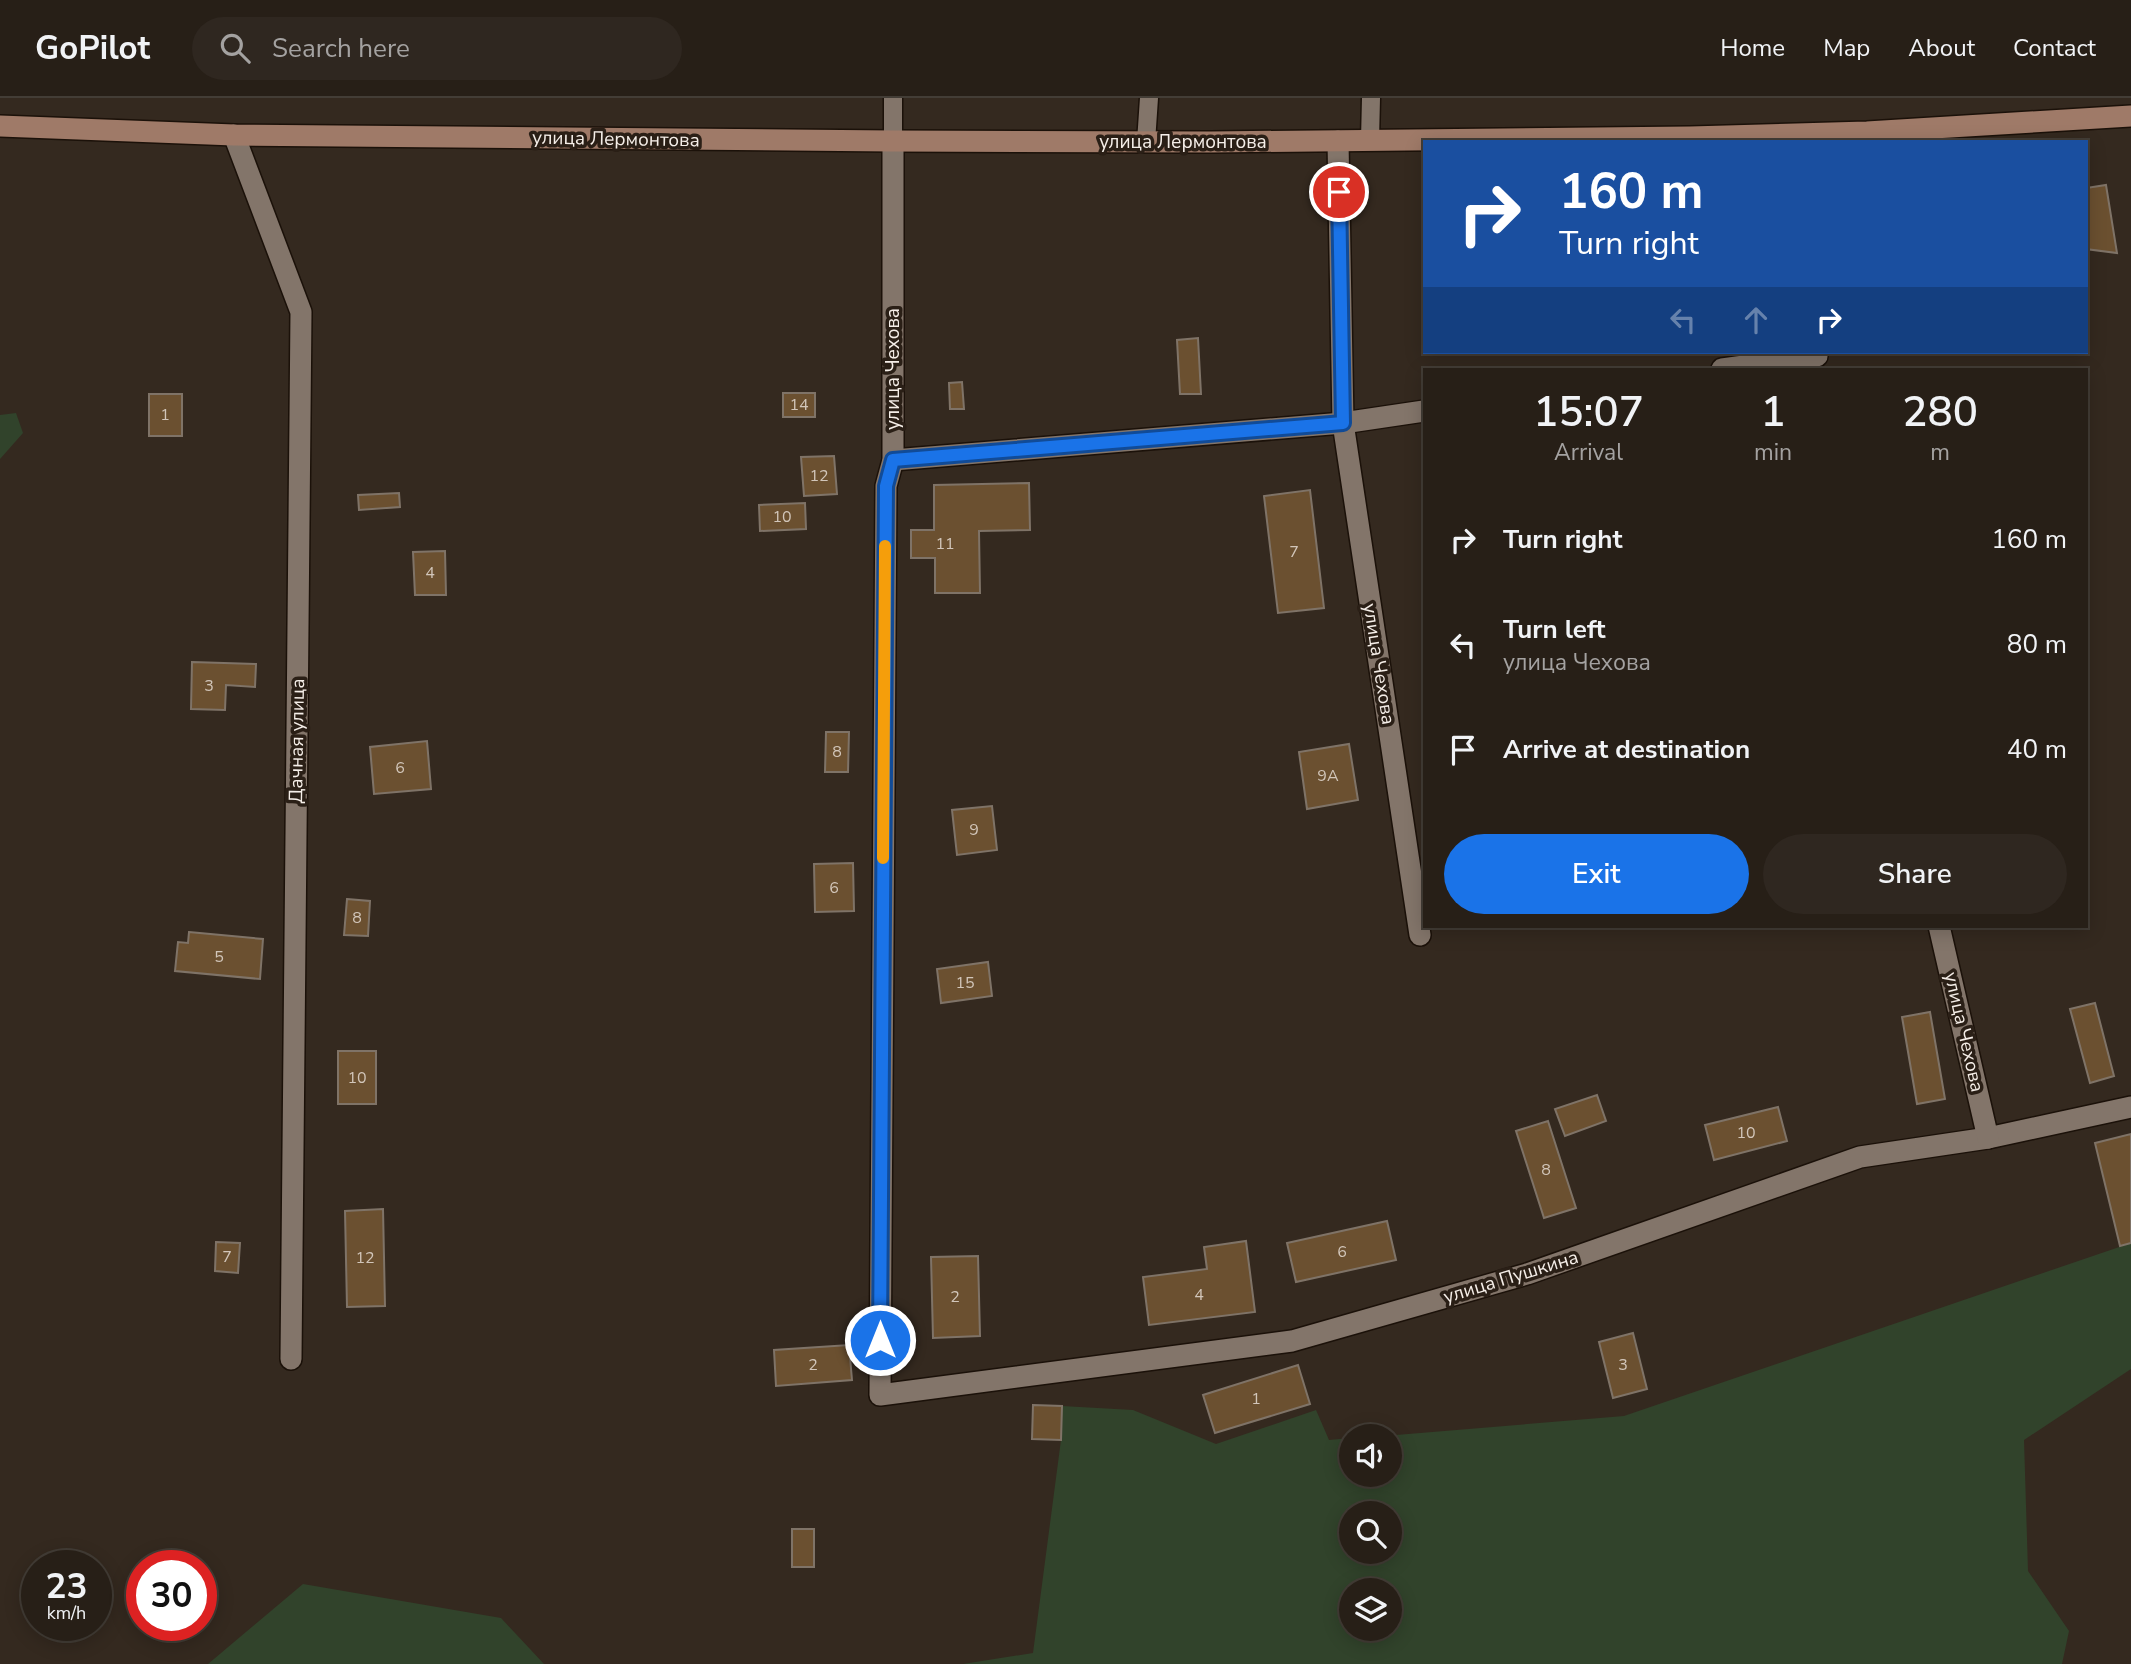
<!DOCTYPE html>
<html lang="en">
<head>
<meta charset="utf-8">
<style>
	:root { --surface:#271f17; --page:#2f2720; --text:#f1f3f6; --muted:#a4a2a1; --line:#433d36; --accent:#1a73e8 }
	body { margin:0; font-family:"Nunito Sans",sans-serif; background:var(--page); color:var(--text); height:100vh; display:flex; flex-direction:column; font-size:26px; white-space:nowrap }
	* { box-sizing:border-box; margin:0 }
	p { font-size:23px; color:var(--muted) }
	.icon { flex:none; width:38px; height:38px; fill:none; stroke:currentColor; stroke-width:2; stroke-linecap:round; stroke-linejoin:round }
	.map { position:relative; flex:1; overflow:hidden }
	.details { position:absolute; left:1423px; top:270px; width:665px; height:560px; display:flex; flex-direction:column; background:var(--surface); border-radius:0px; box-shadow:0 4px 18px #0003,0 0 0 2px var(--line) }
	.details>* { flex:none }
	.banner { position:absolute; left:1423px; top:42px; width:665px; height:214px; border-radius:0px; box-shadow:0 4px 18px #0003,0 0 0 2px var(--line); background:#1a4fa0; color:#fff; overflow:hidden }
	.tools { position:absolute; left:1339px; top:1326px; display:grid; gap:14px }
	.tools a { display:grid; place-items:center; width:63px; height:63px; border-radius:50%; background:var(--surface); box-shadow:0 4px 18px #0003,0 0 0 2px var(--line); font-size:35px }
	.speed { position:absolute; left:21px; top:1452px; display:flex; gap:14px; font-size:35px; font-weight:700; text-align:center }
	.speed>* { display:grid; place-content:center; width:91px; height:91px; border-radius:50%; background:var(--surface); box-shadow:0 4px 18px #0003,0 0 0 2px var(--line); line-height:1 }
	.speed small { font-size:18px; font-weight:400 }
	.speed .limit { border:10px solid #d22; background:#fff; color:#111 }
	.pin { position:absolute; display:grid; place-items:center; width:60px; height:60px; color:#fff; margin:-30px; border:4px solid #fff; border-radius:50%; box-shadow:0 2px 7px #0007 }
	.me { position:absolute; width:77px; margin:-38px; rotate:0deg; stroke-linejoin:round; filter:drop-shadow(0 0 5px #0008) }
	.turn { display:flex; align-items:center; gap:24px; height:147px; padding:0 21px; font-size:32px }
	.turn .icon { width:91px; height:91px; stroke-width:2.5 }
	.turn b { display:block; font-size:49px; line-height:60px }
	.lanes { display:flex; align-items:center; height:66px; padding:0 21px; background:#0003; justify-content:center; gap:35px; direction:ltr }
	.lanes .off { opacity:.35 }
	.eta { display:flex; justify-content:space-evenly; align-items:center; height:119px; text-align:center }
	.eta b { font-size:42px; font-weight:600; line-height:49px }
	.button { display:flex; gap:14px; margin-top:auto; padding:14px 21px }
	.button a { flex:1; height:80px; border-radius:42px; background:var(--accent); color:#fff; font-size:28px; font-weight:600; line-height:80px; text-align:center }
	.button a+a { background:var(--page); color:var(--text) }
	ul { padding:0; list-style:none }
	li { display:flex; align-items:center; gap:21px; height:105px; padding:0 21px }
	li div { flex:1 }
	li b { display:block; font-size:26px }
	li em { font-style:normal }
	header { display:flex; align-items:center; gap:42px; box-sizing:border-box; height:98px; padding:0 35px; background:var(--surface); border-bottom:2px solid var(--line) }
	header strong { font-size:33px }
	nav { display:flex; gap:38px; margin-inline-start:auto; font-size:24px }
	.search { width:490px; height:63px; background:var(--page); display:flex; align-items:center; gap:18px; box-sizing:border-box; padding:0 24px; border-radius:38px; color:var(--muted); font-size:26px }
	.map>svg:first-child { display:block }
</style>
</head>
<body>
<header>
<strong>GoPilot</strong>
<div class="search"><svg class="icon" aria-label="search" viewBox="0 0 24 24"><circle cx="10" cy="10" r="6"/><path d="M15 15l6 6"/></svg>Search here</div>
<nav><a>Home</a><a>Map</a><a>About</a><a>Contact</a></nav>
</header>
<div class="map">
<svg width="2131" height="1566" viewBox="0 0 2131 1566">
	<rect width="100%" height="100%" fill="#34291f"/>
	<g fill="#31432b" fill-rule="evenodd">
		<path d="M 16,315 L 23,335 L 0,361 L 0,317 Z"/>
		<path d="M 2131,1145 L 2131,1271 L 2024,1342 L 2028,1473 L 2069,1533 L 2062,1566 L 963,1566 L 1033,1555 L 1061,1342 L 1062,1308 L 1133,1312 L 1216,1346 L 1316,1312 L 1329,1342 L 1351,1340 L 1351,1377 L 1390,1377 L 1390,1339 L 1372,1339 L 1624,1318 ZM 1351,1416 L 1390,1416 L 1390,1454 L 1351,1454 ZM 1351,1493 L 1390,1493 L 1390,1531 L 1351,1531 Z"/>
		<path d="M 303,1486 L 501,1520 L 544,1566 L 208,1566 Z"/>
	</g>
	<g fill="#6b5030" stroke="#7f7367" stroke-width="2">
		<path d="M 2106,87 L 2117,155 L 2086,151 L 2086,90 Z"/>
		<path d="M 1198,240 L 1201,296 L 1180,296 L 1177,242 Z"/>
		<path d="M 962,284 L 964,311 L 950,311 L 949,285 Z"/>
		<rect x="783" y="295" width="32" height="24"/>
		<rect x="149" y="296" width="33" height="42"/>
		<path d="M 834,358 L 837,396 L 804,398 L 801,359 Z"/>
		<path d="M 1029,385 L 1030,432 L 979,433 L 980,495 L 935,495 L 935,460 L 911,460 L 911,432 L 934,432 L 934,387 Z"/>
		<path d="M 1310,392 L 1324,510 L 1278,515 L 1264,398 Z"/>
		<path d="M 399,395 L 400,409 L 359,412 L 358,397 Z"/>
		<path d="M 805,405 L 806,431 L 760,433 L 759,407 Z"/>
		<path d="M 445,453 L 446,497 L 415,497 L 413,454 Z"/>
		<path d="M 192,564 L 256,566 L 255,589 L 226,587 L 225,612 L 191,611 Z"/>
		<path d="M 826,634 L 849,634 L 848,674 L 825,674 Z"/>
		<path d="M 427,643 L 431,691 L 374,696 L 370,649 Z"/>
		<path d="M 1349,646 L 1358,702 L 1307,711 L 1299,654 Z"/>
		<path d="M 992,708 L 997,752 L 957,757 L 952,712 Z"/>
		<path d="M 853,765 L 854,813 L 815,814 L 814,766 Z"/>
		<path d="M 347,801 L 370,803 L 368,838 L 344,837 Z"/>
		<path d="M 189,834 L 263,841 L 260,881 L 175,873 L 178,844 L 188,845 Z"/>
		<path d="M 988,864 L 992,898 L 941,905 L 937,871 Z"/>
		<path d="M 2095,905 L 2114,978 L 2090,985 L 2070,911 Z"/>
		<path d="M 1930,914 L 1945,1001 L 1917,1006 L 1902,919 Z"/>
		<rect x="338" y="953" width="38" height="53"/>
		<path d="M 1597,997 L 1606,1023 L 1565,1038 L 1555,1011 Z"/>
		<path d="M 1778,1009 L 1787,1043 L 1714,1062 L 1705,1027 Z"/>
		<path d="M 1548,1023 L 1576,1110 L 1544,1120 L 1516,1033 Z"/>
		<path d="M 2131,1036 L 2131,1145 L 2120,1148 L 2095,1045 Z"/>
		<path d="M 383,1111 L 385,1208 L 347,1209 L 345,1113 Z"/>
		<path d="M 1387,1123 L 1396,1162 L 1296,1184 L 1287,1145 Z"/>
		<path d="M 1246,1143 L 1255,1214 L 1149,1227 L 1143,1179 L 1207,1171 L 1204,1149 Z"/>
		<path d="M 216,1144 L 240,1145 L 238,1175 L 215,1173 Z"/>
		<path d="M 978,1158 L 980,1238 L 933,1240 L 931,1159 Z"/>
		<path d="M 1633,1235 L 1647,1291 L 1613,1300 L 1599,1244 Z"/>
		<path d="M 849,1247 L 852,1282 L 776,1288 L 774,1252 Z"/>
		<path d="M 1298,1267 L 1310,1306 L 1215,1335 L 1203,1297 Z"/>
		<path d="M 1033,1307 L 1062,1308 L 1061,1342 L 1032,1341 Z"/>
		<rect x="792" y="1431" width="22" height="38"/>
	</g>
	<g fill="none" stroke-linecap="round" stroke-linejoin="round">
		<g stroke="#1b1109" stroke-width="21">
			<g id="lane">
				<path d="M 1370,42 L 1371,0"/>
				<path d="M 893,43 L 893,0"/>
				<path d="M 1146,44 L 1149,0"/>
			</g>
		</g>
		<g stroke="#1b1109" stroke-width="24">
			<g id="street">
				<path d="M 234,37 L 301,214 L 291,1261"/>
				<path d="M 893,43 L 893,362 L 886,388 L 880,1297 L 1292,1243 L 1527,1176 L 1860,1059 L 1988,1040 L 2131,1009"/>
				<path d="M 1338,43 L 1343,325 L 1420,837"/>
				<path d="M 1722,271 L 1817,258"/>
				<path d="M 893,362 L 1343,325 L 1424,313"/>
				<path d="M 1939,828 L 1988,1040"/>
			</g>
		</g>
		<g stroke="#1b1109" stroke-width="24">
			<path id="secondary" d="M 0,28 L 234,37 L 893,43 L 1211,44 L 1690,39 L 1867,34 L 2131,18"/>
		</g>
		<use href="#lane" stroke="#83756a" stroke-width="18"/>
		<use href="#street" stroke="#83756a" stroke-width="21"/>
		<use href="#secondary" stroke="#9f7a68" stroke-width="21"/>
	</g>
	<g fill="none" stroke-linecap="round" stroke-linejoin="round">
		<g stroke="#114b97" stroke-width="18">
			<path id="route" d="M 880,1242 L 886,388 L 893,362 L 1343,325 L 1339,94"/>
		</g>
		<use href="#route" stroke="#1a73e8" stroke-width="12"/>
		<path stroke="#f59e0b" stroke-width="12" d="M 883,760 L 885,448"/>
	</g>
	<g text-anchor="middle" dominant-baseline="central" stroke-width="7" stroke-linejoin="round" paint-order="stroke">
		<g font-size="16" fill="#d2c6ba">
			<text x="799" y="307">14</text>
			<text x="165" y="317">1</text>
			<text x="819" y="378">12</text>
			<text x="782" y="419">10</text>
			<text x="945" y="446">11</text>
			<text x="1294" y="454">7</text>
			<text x="430" y="475">4</text>
			<text x="209" y="588">3</text>
			<text x="837" y="654">8</text>
			<text x="400" y="670">6</text>
			<text x="1328" y="678">9А</text>
			<text x="974" y="732">9</text>
			<text x="834" y="790">6</text>
			<text x="357" y="820">8</text>
			<text x="219" y="859">5</text>
			<text x="965" y="885">15</text>
			<text x="357" y="980">10</text>
			<text x="1746" y="1035">10</text>
			<text x="1546" y="1072">8</text>
			<text x="1342" y="1154">6</text>
			<text x="227" y="1159">7</text>
			<text x="365" y="1160">12</text>
			<text x="1199" y="1197">4</text>
			<text x="955" y="1199">2</text>
			<text x="813" y="1267">2</text>
			<text x="1623" y="1267">3</text>
			<text x="1256" y="1301">1</text>
		</g>
		<g font-size="19" fill="#f5eee8" stroke="#2a1f16">
			<text transform="translate(616 41) rotate(1)">улица Лермонтова</text>
			<text x="1183" y="44">улица Лермонтова</text>
			<text transform="translate(893 271) rotate(-90)">улица Чехова</text>
			<text transform="translate(1379 566) rotate(81)">улица Чехова</text>
			<text transform="translate(297 643) rotate(-89)">Дачная улица</text>
			<text transform="translate(1964 934) rotate(77)">улица Чехова</text>
			<text transform="translate(1511 1179) rotate(-17)">улица Пушкина</text>
		</g>
	</g>
</svg>
<div class="tools">
<a><svg class="icon" aria-label="sound" viewBox="0 0 24 24"><path d="M4 9h4l5-4v14l-5-4H4zM17 9q2 3 0 6"/></svg></a>
<a><svg class="icon" aria-label="search" viewBox="0 0 24 24"><circle cx="10" cy="10" r="6"/><path d="M15 15l6 6"/></svg></a>
<a><svg class="icon" aria-label="layers" viewBox="0 0 24 24"><path d="M12 4l9 5-9 5-9-5zM3 14l9 5 9-5"/></svg></a>
</div>
<div class="speed"><div>23<small>km/h</small></div><div class="limit">30</div></div>
<div class="pin" style="left:1339px;top:94px;background:#d93025"><svg class="icon" aria-label="arrive" viewBox="0 0 24 24"><path d="M6 21V4h12l-3 4 3 4H6"/></svg></div>
<svg class="me" style="left:880px;top:1242px" viewBox="-20 -20 40 40"><circle r="17" fill="#1a73e8" stroke="#fff" stroke-width="3"/><path d="M0-11L8 9 0 5-8 9z" fill="#fff"/></svg>
<div class="banner">
<div class="turn"><svg class="icon" aria-label="right" viewBox="0 0 24 24"><path d="M7 20v-9h11M14 6l5 5-5 5"/></svg><div><b>160 m</b>Turn right</div></div>
<div class="lanes"><svg class="icon off" aria-label="left" viewBox="0 0 24 24"><path d="M17 20v-9H6M10 6l-5 5 5 5"/></svg><svg class="icon off" aria-label="ahead" viewBox="0 0 24 24"><path d="M12 20V5M6 11l6-6 6 6"/></svg><svg class="icon" aria-label="right" viewBox="0 0 24 24"><path d="M7 20v-9h11M14 6l5 5-5 5"/></svg></div>
</div>
<section class="details">
<div class="eta">
<div><b>15:07</b><p>Arrival</p></div>
<div><b>1</b><p>min</p></div>
<div><b>280</b><p>m</p></div>
</div>
<ul>
<li><svg class="icon" aria-label="right" viewBox="0 0 24 24"><path d="M7 20v-9h11M14 6l5 5-5 5"/></svg><div><b>Turn right</b></div><em>160 m</em></li>
<li><svg class="icon" aria-label="left" viewBox="0 0 24 24"><path d="M17 20v-9H6M10 6l-5 5 5 5"/></svg><div><b>Turn left</b><p>улица Чехова</p></div><em>80 m</em></li>
<li><svg class="icon" aria-label="arrive" viewBox="0 0 24 24"><path d="M6 21V4h12l-3 4 3 4H6"/></svg><div><b>Arrive at destination</b></div><em>40 m</em></li>
</ul>
<div class="button"><a>Exit</a><a>Share</a></div>
</section>
</div>
</body>
</html>
